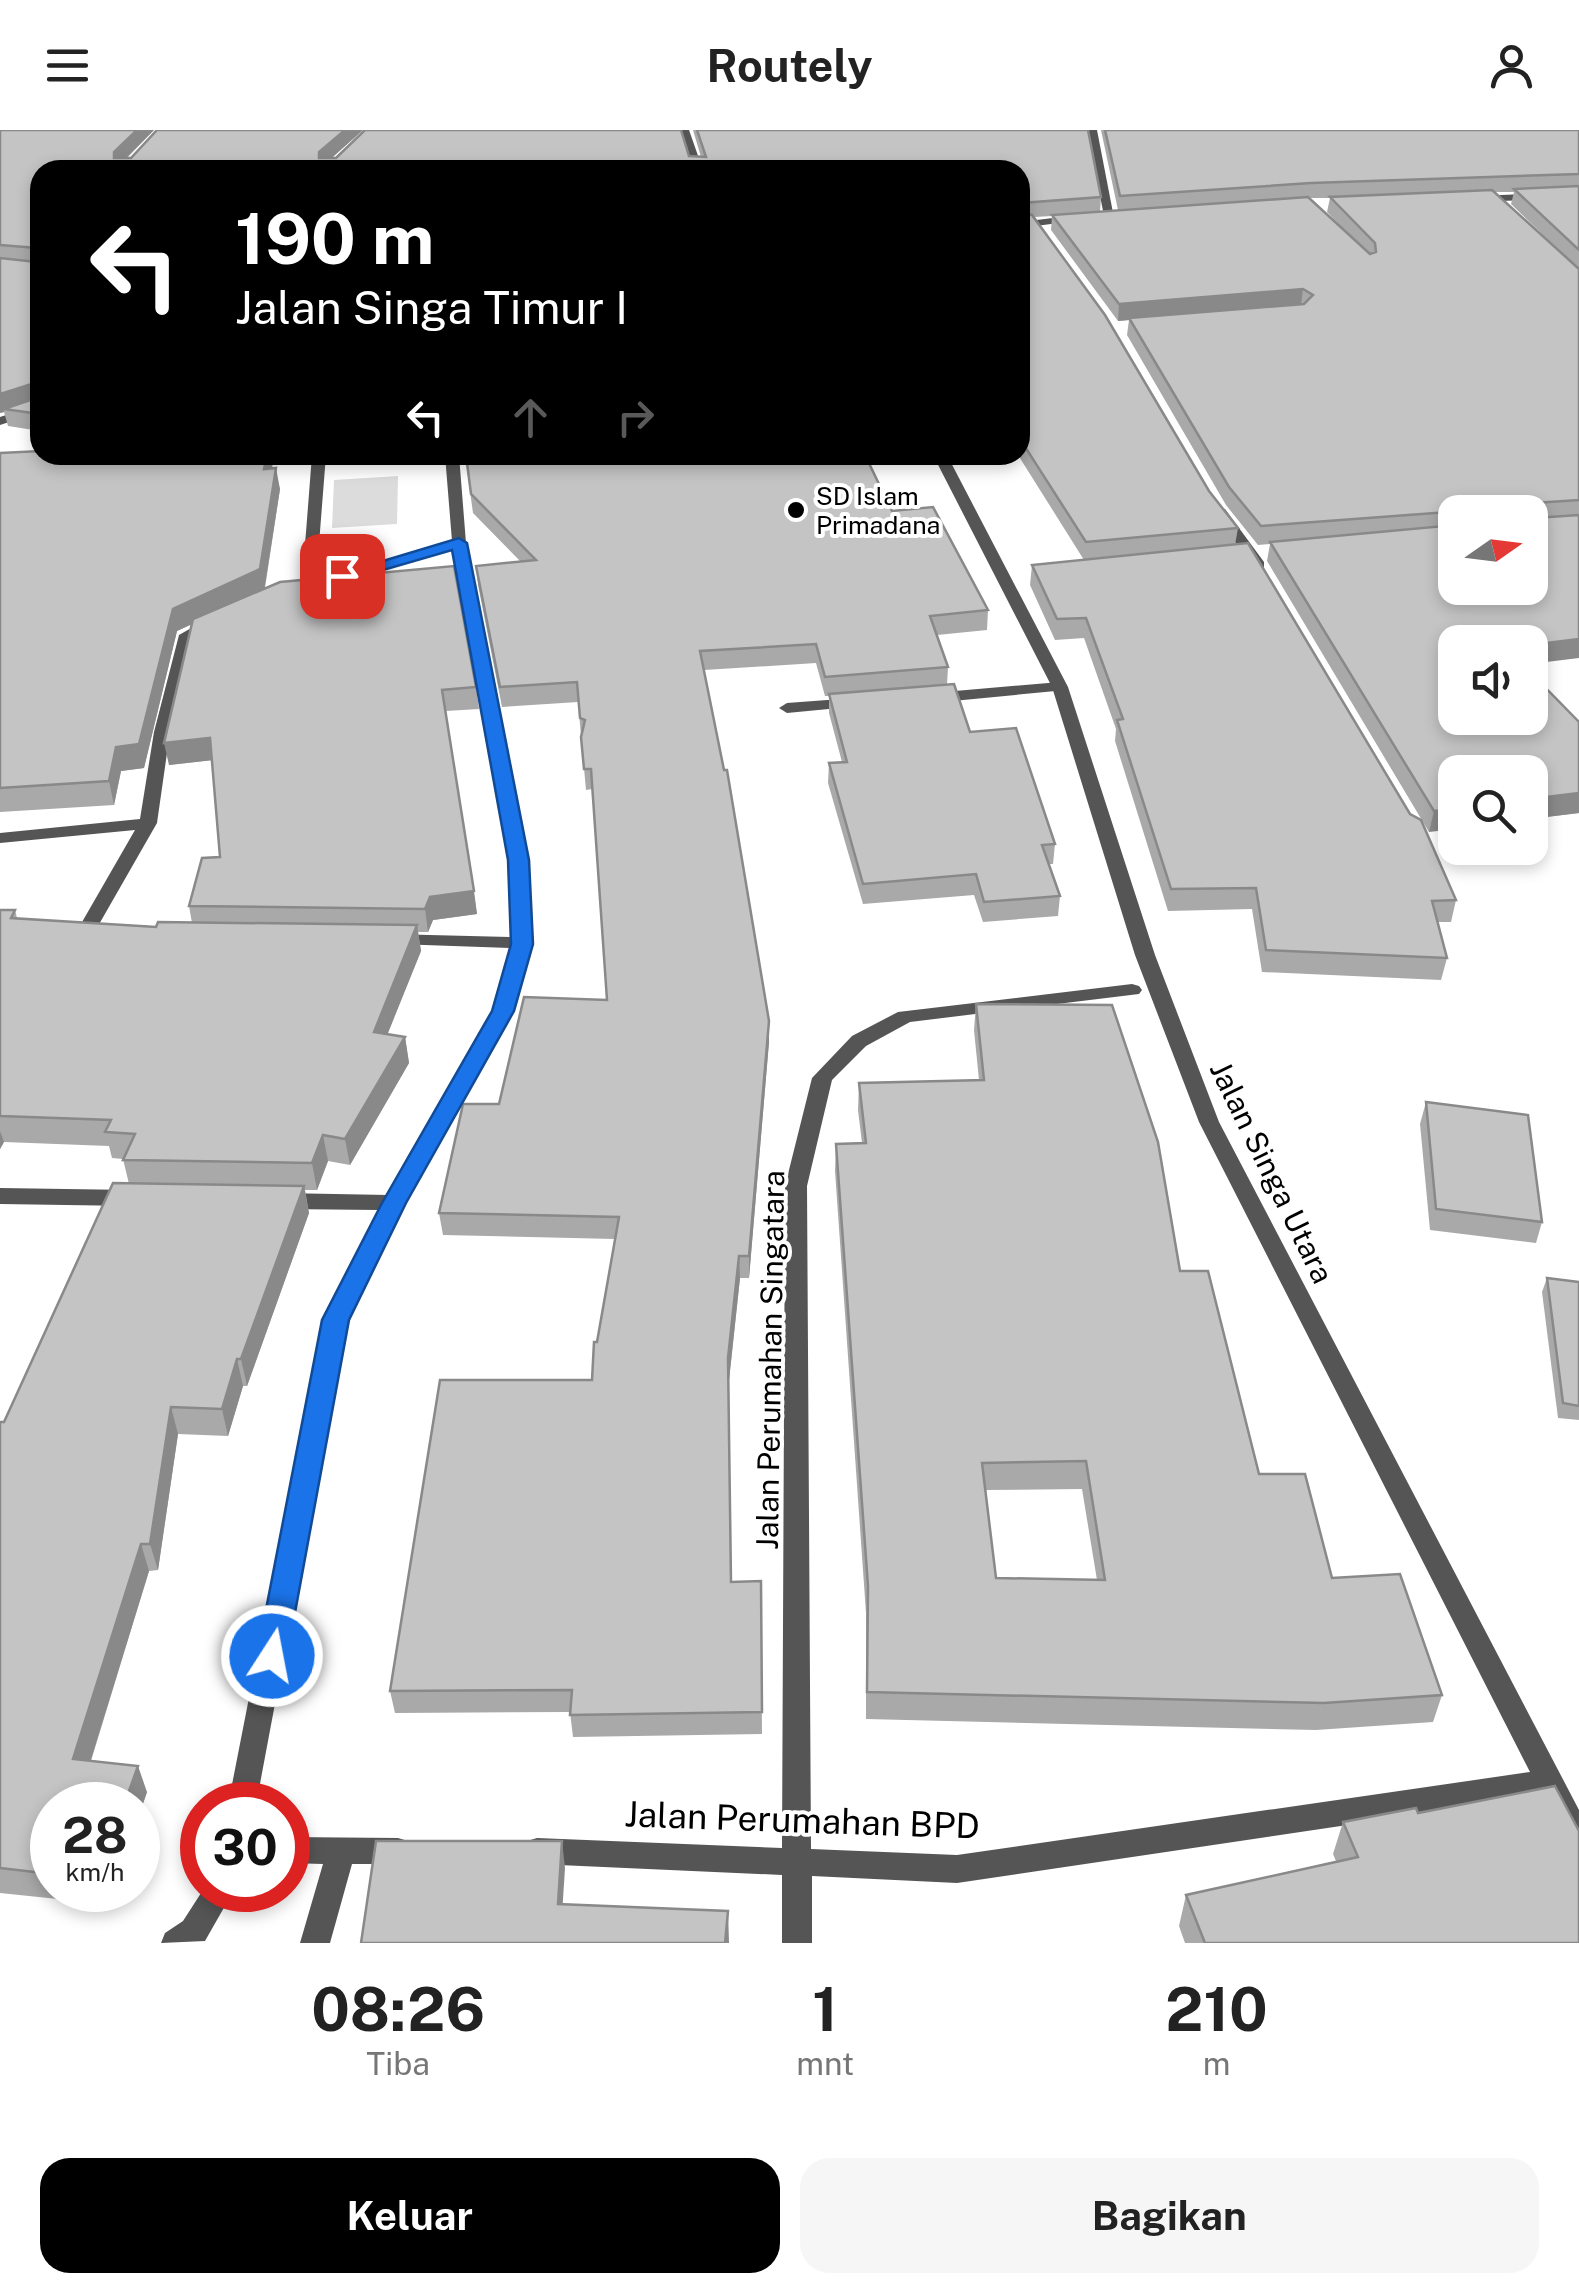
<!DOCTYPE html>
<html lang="id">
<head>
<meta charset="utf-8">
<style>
	:root { --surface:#fff; --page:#f6f6f6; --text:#222; --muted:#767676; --accent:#000 }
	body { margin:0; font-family:"Public Sans",sans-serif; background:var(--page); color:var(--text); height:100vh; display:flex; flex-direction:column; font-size:38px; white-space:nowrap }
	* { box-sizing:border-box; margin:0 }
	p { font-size:32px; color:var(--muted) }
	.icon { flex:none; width:55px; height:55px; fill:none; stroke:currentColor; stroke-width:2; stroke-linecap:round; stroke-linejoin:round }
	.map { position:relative; height:1813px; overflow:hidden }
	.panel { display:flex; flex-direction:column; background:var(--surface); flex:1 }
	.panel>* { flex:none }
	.banner { position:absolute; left:30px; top:30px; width:1000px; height:305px; border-radius:30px; box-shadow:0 5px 15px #0003; background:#000; color:#fff; overflow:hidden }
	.needle { width:65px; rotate:76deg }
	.tools { position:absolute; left:1438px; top:365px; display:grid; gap:20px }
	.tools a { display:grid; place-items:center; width:110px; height:110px; border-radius:20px; background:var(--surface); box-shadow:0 5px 15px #0003; font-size:50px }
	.speed { position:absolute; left:30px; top:1652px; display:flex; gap:20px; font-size:50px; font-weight:700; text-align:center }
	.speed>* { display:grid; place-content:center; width:130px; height:130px; border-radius:50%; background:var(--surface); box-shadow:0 5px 15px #0003; line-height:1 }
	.speed small { font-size:25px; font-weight:400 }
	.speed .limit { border:15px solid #d22; background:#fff; color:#111 }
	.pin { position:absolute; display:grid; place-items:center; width:85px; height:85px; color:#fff; margin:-42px; border-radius:20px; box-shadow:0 5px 15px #0006 }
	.me { position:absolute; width:110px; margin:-55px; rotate:11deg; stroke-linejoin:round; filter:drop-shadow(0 0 8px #0008) }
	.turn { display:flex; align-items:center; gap:35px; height:210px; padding:0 40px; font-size:45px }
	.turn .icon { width:130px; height:130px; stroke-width:2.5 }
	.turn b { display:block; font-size:70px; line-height:85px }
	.lanes { display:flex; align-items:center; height:95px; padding:0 40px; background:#0003; justify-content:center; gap:50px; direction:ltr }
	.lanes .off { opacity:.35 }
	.eta { display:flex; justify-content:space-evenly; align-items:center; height:170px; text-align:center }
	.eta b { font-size:60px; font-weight:700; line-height:70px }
	.action { display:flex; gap:20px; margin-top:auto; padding:20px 40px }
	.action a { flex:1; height:115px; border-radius:30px; background:var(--accent); color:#fff; font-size:40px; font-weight:700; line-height:115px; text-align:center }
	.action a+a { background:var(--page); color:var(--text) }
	header { display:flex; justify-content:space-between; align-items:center; height:130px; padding:0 40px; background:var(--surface); font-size:45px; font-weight:700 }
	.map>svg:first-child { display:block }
</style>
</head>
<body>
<header><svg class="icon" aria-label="menu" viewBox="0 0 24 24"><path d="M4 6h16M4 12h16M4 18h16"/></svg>Routely<svg class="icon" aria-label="person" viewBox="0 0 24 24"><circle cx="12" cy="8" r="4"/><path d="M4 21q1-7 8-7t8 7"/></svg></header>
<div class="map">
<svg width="1579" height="1813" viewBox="0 0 1579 1813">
	<rect width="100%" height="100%" fill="#fff"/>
	<path fill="#dcdcdc" d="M 398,346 L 397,394 L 332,398 L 334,350 Z"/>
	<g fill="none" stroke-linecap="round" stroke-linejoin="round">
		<g fill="#555" fill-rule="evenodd">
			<path d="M 1060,552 L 1066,554 L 1066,560 L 932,573 L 924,568 L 932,563 Z"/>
			<path d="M 854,568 L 860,570 L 860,576 L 787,583 L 779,578 L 787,573 Z"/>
		</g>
		<g fill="#555" fill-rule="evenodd">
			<path d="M 679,0 L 689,0 L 703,40 L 693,40 Z"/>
			<path d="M 1087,0 L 1097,0 L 1114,88 L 1104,86 Z"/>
			<path d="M 1579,62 L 1579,68 L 1476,72 L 1471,69 L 1476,66 Z"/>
			<path d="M 1078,85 L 1082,86 L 1082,90 L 1020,98 L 1020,92 Z"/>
			<path d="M 40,274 L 40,282 L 0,295 L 0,287 Z"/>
			<path d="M 312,325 L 326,325 L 319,414 L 345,442 L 452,411 L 445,325 L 459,325 L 466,413 L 528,730 L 531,813 L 513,881 L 405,1073 L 347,1190 L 256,1675 L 228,1675 L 323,1190 L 379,1080 L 281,1079 L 273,1076 L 270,1071 L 273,1066 L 281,1063 L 388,1065 L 493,881 L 511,818 L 396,814 L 389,812 L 387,808 L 389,804 L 512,807 L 510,730 L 453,419 L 322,458 L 312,458 L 312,452 L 332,446 L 305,415 Z"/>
			<path d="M 933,325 L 947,325 L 1068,557 L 1155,825 L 1219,992 L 1579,1680 L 1579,1722 L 1569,1718 L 1542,1666 L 957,1753 L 812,1746 L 812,1813 L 782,1813 L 782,1745 L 537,1734 L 527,1731 L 523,1721 L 527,1711 L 537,1708 L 782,1718 L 785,1056 L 812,948 L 852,906 L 898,882 L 1132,854 L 1139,856 L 1142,860 L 1139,864 L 910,892 L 866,916 L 832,950 L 807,1056 L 811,1719 L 957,1725 L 1530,1642 L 1199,992 L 1135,825 L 1052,557 Z"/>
			<path d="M 1220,378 L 1225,379 L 1264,432 L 1264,438 L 1254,438 L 1213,382 Z"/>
			<path d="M 214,485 L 219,487 L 219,493 L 194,507 L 170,602 L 157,693 L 90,810 L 76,810 L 74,806 L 135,700 L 0,713 L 0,703 L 140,689 L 154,602 L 179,505 Z"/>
			<path d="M 0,1058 L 132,1060 L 140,1063 L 143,1068 L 140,1073 L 132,1076 L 0,1074 Z"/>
			<path d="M 288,1707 L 398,1708 L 408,1711 L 412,1721 L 408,1731 L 398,1734 L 352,1734 L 330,1813 L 300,1813 L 323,1734 L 288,1733 Z"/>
			<path d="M 203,1760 L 234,1760 L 205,1811 L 161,1813 L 165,1803 L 183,1791 Z"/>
		</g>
	</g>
	<g fill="#a9a9a9" fill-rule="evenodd">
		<path d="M 0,0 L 154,0 L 127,28 L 363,0 L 332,28 L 701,27 L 693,0 L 1088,0 L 1101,67 L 1100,81 L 1118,80 L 1101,0 L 1579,0 L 1579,528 L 1455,512 L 1579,592 L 1579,683 L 1530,689 L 1530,642 L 1429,702 L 1267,431 L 1270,414 L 1258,415 L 1226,375 L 1127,205 L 1129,190 L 1118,191 L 1051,100 L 1052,86 L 1034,87 L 1209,361 L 1238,398 L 1235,415 L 1456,770 L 1451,792 L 1437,792 L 1447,828 L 1441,850 L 1262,842 L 1252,779 L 1168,781 L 1115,611 L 1116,599 L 1084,508 L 1055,510 L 1030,455 L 1032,435 L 1084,430 L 1018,325 L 1020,325 L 1020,40 L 40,40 L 40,301 L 8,296 L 4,282 L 0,283 ZM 1494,62 L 1514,62 L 1511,74 L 1564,125 ZM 1309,68 L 1330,68 L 1327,82 L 1354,110 ZM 1455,382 L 1530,382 L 1455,458 Z"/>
		<path d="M 0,323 L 40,325 L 273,325 L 272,338 L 280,359 L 265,458 L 476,557 L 479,579 L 446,581 L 477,784 L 433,790 L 428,802 L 418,802 L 421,821 L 387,904 L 405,907 L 409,933 L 350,1035 L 328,1031 L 317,1060 L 305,1060 L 309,1083 L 247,1256 L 243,1256 L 228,1306 L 178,1304 L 158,1440 L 149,1441 L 91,1631 L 147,1662 L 138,1688 L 138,1675 L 52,1675 L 52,1760 L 111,1760 L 106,1774 L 0,1763 L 0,1292 L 4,1292 L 129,1054 L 123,1029 L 112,1028 L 109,1016 L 4,1012 L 0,1019 L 0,780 L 15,780 L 17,788 L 156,797 L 192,793 L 189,776 L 220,727 L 212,630 L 169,635 L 192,494 L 177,501 L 144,638 L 121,641 L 114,675 L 0,682 Z"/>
		<path d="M 465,325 L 892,381 L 988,480 L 987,500 L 937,505 L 948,537 L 947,555 L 970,602 L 1055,714 L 1053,734 L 1049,734 L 1060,766 L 1058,786 L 983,792 L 974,765 L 863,774 L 828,653 L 829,633 L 842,632 L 829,583 L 829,566 L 825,566 L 816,533 L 704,540 L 769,891 L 769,912 L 749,1148 L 740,1148 L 729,1250 L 731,1452 L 761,1451 L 762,1604 L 573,1607 L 570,1582 L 395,1583 L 390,1561 L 592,1250 L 615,1109 L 443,1105 L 439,1083 L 499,974 L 607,870 L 592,659 L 586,660 L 578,572 L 502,577 L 478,455 L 476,436 L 520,431 L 473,383 Z"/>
		<path d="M 976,874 L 1180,1141 L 1259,1344 L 1332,1448 L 1442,1565 L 1433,1592 L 1316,1600 L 866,1589 L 866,1483 L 835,1041 L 836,1014 L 862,1013 L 858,980 L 859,953 L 979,950 L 974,900 ZM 1082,1359 L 1097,1450 L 996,1448 L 986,1360 Z"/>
		<path d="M 1426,972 L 1542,1092 L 1536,1113 L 1430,1100 L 1420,994 Z"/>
		<path d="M 1547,1148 L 1579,1152 L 1579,1290 L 1558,1288 L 1542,1162 Z"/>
		<path d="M 1418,1683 L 1579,1813 L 1185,1813 L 1179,1796 L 1186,1765 L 1336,1731 L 1333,1724 L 1343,1692 Z"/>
	</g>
	<g fill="#898989">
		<path d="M 137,0 L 154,0 L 117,37 L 117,40 L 114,22 Z"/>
		<path d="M 345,0 L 363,0 L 321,37 L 319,22 Z"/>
		<path d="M 1303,159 L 1301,175 L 1118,191 L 1119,174 Z"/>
		<path d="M 35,253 L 39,270 L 4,279 L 4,282 L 0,283 L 0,264 Z"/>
		<path d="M 267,325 L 273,325 L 274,329 L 267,360 L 264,339 Z"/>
		<path d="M 276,338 L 280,359 L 264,461 L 177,501 L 144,638 L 121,641 L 114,675 L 109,651 L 116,617 L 173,479 Z"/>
		<path d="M 1579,509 L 1579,528 L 1530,534 L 1530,515 Z"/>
		<path d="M 210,608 L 214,630 L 169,635 L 164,613 Z"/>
		<path d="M 1579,663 L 1579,683 L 1530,689 L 1530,669 Z"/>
		<path d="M 1455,679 L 1455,699 L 1429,702 L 1434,681 Z"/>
		<path d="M 474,761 L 477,784 L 433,790 L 428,802 L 425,779 L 430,767 Z"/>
		<path d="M 417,795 L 421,821 L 378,928 L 374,902 Z"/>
		<path d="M 769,891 L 769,912 L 749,1148 L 749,1126 Z"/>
		<path d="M 405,907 L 409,933 L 350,1035 L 345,1009 Z"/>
		<path d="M 0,1001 L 4,1012 L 0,1019 Z"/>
		<path d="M 323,1005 L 328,1031 L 317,1060 L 312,1033 Z"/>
		<path d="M 304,1056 L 309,1083 L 247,1256 L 241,1229 Z"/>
		<path d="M 739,1126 L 740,1148 L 729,1250 L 728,1228 Z"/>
		<path d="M 237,1229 L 243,1256 L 228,1306 L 222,1279 Z"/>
		<path d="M 171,1277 L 178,1304 L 158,1440 L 150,1414 Z"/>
		<path d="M 141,1414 L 149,1441 L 83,1655 L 73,1629 Z"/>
		<path d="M 138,1636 L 147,1662 L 138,1688 L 138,1675 L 124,1675 Z"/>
		<path d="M 562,1711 L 565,1738 L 561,1800 L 558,1774 Z"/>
		<path d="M 101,1760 L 111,1760 L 106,1774 Z"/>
		<path d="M 728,1781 L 729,1813 L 725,1813 Z"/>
	</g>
	<g fill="#c4c4c4" stroke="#898989" stroke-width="2.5" fill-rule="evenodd">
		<path d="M 0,0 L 137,0 L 114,22 L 114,28 L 131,28 L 157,0 L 345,0 L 319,22 L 319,28 L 336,28 L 365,0 L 681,0 L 689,26 L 706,27 L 697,0 L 1088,0 L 1101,67 L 1021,73 L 1020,75 L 1020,40 L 40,40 L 40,122 L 37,118 L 0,115 Z"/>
		<path d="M 1105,0 L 1579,0 L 1579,44 L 1311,53 L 1120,66 Z"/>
		<path d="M 1579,56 L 1579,120 L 1514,59 Z"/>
		<path d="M 1492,60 L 1579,139 L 1579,370 L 1534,373 L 1531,384 L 1535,388 L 1579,385 L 1579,509 L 1530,515 L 1530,512 L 1455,512 L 1455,588 L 1530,588 L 1530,542 L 1579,592 L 1579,663 L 1530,669 L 1530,642 L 1455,642 L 1455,679 L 1434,681 L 1270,412 L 1455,395 L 1455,458 L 1530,458 L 1530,382 L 1461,382 L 1462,381 L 1261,396 L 1229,357 L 1129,188 L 1304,174 L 1313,165 L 1303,159 L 1119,174 L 1052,85 L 1308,67 L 1370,124 L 1376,122 L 1375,113 L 1330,67 Z"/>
		<path d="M 1020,83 L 1032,85 L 1105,185 L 1209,361 L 1238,398 L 1086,412 L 1020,309 Z"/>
		<path d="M 40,122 L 40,284 L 4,279 L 39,267 L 40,257 L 35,253 L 0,264 L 0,128 L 36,132 Z"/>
		<path d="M 40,321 L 40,325 L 267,325 L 264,339 L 276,338 L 260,439 L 173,479 L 139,614 L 116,617 L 109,651 L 0,658 L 0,323 Z"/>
		<path d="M 466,325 L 865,325 L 892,381 L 933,377 L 988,480 L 930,486 L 948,537 L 825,547 L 816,514 L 700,521 L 724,640 L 727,640 L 769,891 L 749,1126 L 739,1126 L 728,1228 L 731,1452 L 761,1451 L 762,1582 L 570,1585 L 572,1560 L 390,1561 L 440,1250 L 592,1250 L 594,1212 L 597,1212 L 619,1087 L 439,1083 L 463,974 L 499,974 L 524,867 L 607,870 L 591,639 L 584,639 L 581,607 L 585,590 L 580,588 L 577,552 L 500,557 L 476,436 L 536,430 L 471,364 Z"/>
		<path d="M 1248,413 L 1410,684 L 1421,690 L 1456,770 L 1432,771 L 1447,828 L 1266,820 L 1256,758 L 1171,759 L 1117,590 L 1123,589 L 1086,488 L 1057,489 L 1032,435 Z"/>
		<path d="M 454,436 L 476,557 L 442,560 L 474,761 L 430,767 L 425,779 L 189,776 L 202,728 L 220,727 L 210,608 L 164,613 L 193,489 L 280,452 Z"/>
		<path d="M 954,554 L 970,602 L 1016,598 L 1055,714 L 1042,715 L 1060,766 L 984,772 L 976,744 L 863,754 L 829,633 L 847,632 L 829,564 Z"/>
		<path d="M 0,780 L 15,780 L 11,788 L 156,797 L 158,792 L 417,795 L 374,902 L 405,907 L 345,1009 L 323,1005 L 312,1033 L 123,1030 L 135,1004 L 105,1002 L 111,990 L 0,986 Z"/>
		<path d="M 976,874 L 1112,875 L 1158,1012 L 1180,1141 L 1208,1141 L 1259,1344 L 1305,1344 L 1332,1448 L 1400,1444 L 1442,1565 L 1324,1573 L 867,1562 L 868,1456 L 836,1014 L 866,1013 L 859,953 L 984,950 ZM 1086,1331 L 1105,1450 L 996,1448 L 982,1333 Z"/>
		<path d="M 1426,972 L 1528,985 L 1542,1092 L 1436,1079 Z"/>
		<path d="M 113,1053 L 304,1056 L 241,1229 L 237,1229 L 222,1279 L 171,1277 L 150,1414 L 141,1414 L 73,1629 L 138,1636 L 124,1675 L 52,1675 L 52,1744 L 0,1738 L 0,1292 L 4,1292 Z"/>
		<path d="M 1547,1148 L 1579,1152 L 1579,1276 L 1563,1273 Z"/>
		<path d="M 1555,1656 L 1579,1701 L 1579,1813 L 1205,1813 L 1186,1765 L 1358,1727 L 1343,1692 L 1416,1678 L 1418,1683 Z"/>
		<path d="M 376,1711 L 562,1711 L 558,1774 L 728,1781 L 725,1813 L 361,1813 Z"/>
	</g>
	<path fill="#1a73e8" stroke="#114b97" stroke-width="2.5" d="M 459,408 L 467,413 L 529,730 L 533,814 L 514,881 L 406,1073 L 349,1190 L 287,1526 L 283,1535 L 272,1539 L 261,1535 L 257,1526 L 322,1190 L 382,1073 L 492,881 L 511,814 L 508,730 L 452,420 L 342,452 L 333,446 Z"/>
	<circle fill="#000" stroke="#fff" stroke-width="4" cx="796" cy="380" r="10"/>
	<g text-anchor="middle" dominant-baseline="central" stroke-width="8" stroke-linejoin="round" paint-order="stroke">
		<g font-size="25" fill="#000" stroke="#fff" text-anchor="start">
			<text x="816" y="366">SD Islam<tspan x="816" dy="29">Primadana</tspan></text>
		</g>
		<g font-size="30" fill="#000" stroke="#fff">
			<text transform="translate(1272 1042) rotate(64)">Jalan Singa Utara</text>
			<text transform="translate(770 1230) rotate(-89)">Jalan Perumahan Singatara</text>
		</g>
		<g font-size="35" fill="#000" stroke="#fff">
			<text transform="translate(802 1690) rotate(2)">Jalan Perumahan BPD</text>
		</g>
	</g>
</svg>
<div class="tools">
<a><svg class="needle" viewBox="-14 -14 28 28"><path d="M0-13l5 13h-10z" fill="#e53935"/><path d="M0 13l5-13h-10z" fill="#767676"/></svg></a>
<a><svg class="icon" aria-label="sound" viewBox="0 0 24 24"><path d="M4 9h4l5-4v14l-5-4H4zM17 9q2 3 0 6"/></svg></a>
<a><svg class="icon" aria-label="search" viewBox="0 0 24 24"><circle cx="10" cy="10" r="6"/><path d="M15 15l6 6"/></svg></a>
</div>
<div class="speed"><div>28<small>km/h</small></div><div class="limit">30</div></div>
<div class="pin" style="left:342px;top:446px;background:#d93025"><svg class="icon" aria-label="arrive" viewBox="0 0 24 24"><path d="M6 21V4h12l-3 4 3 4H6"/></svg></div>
<svg class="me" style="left:272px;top:1526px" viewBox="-20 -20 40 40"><circle r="17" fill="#1a73e8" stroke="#fff" stroke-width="3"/><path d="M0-11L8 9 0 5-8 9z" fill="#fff"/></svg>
<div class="banner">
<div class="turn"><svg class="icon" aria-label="left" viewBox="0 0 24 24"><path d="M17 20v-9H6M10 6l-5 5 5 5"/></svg><div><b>190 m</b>Jalan Singa Timur I</div></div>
<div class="lanes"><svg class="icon" aria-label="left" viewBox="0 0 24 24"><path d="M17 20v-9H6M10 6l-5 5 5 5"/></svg><svg class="icon off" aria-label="ahead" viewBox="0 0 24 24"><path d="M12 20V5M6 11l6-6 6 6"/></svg><svg class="icon off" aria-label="right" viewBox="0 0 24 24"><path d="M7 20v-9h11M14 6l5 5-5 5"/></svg></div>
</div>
</div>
<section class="panel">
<div class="eta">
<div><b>08:26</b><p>Tiba</p></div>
<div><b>1</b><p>mnt</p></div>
<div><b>210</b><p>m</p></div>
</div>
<div class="action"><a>Keluar</a><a>Bagikan</a></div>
</section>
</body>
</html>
